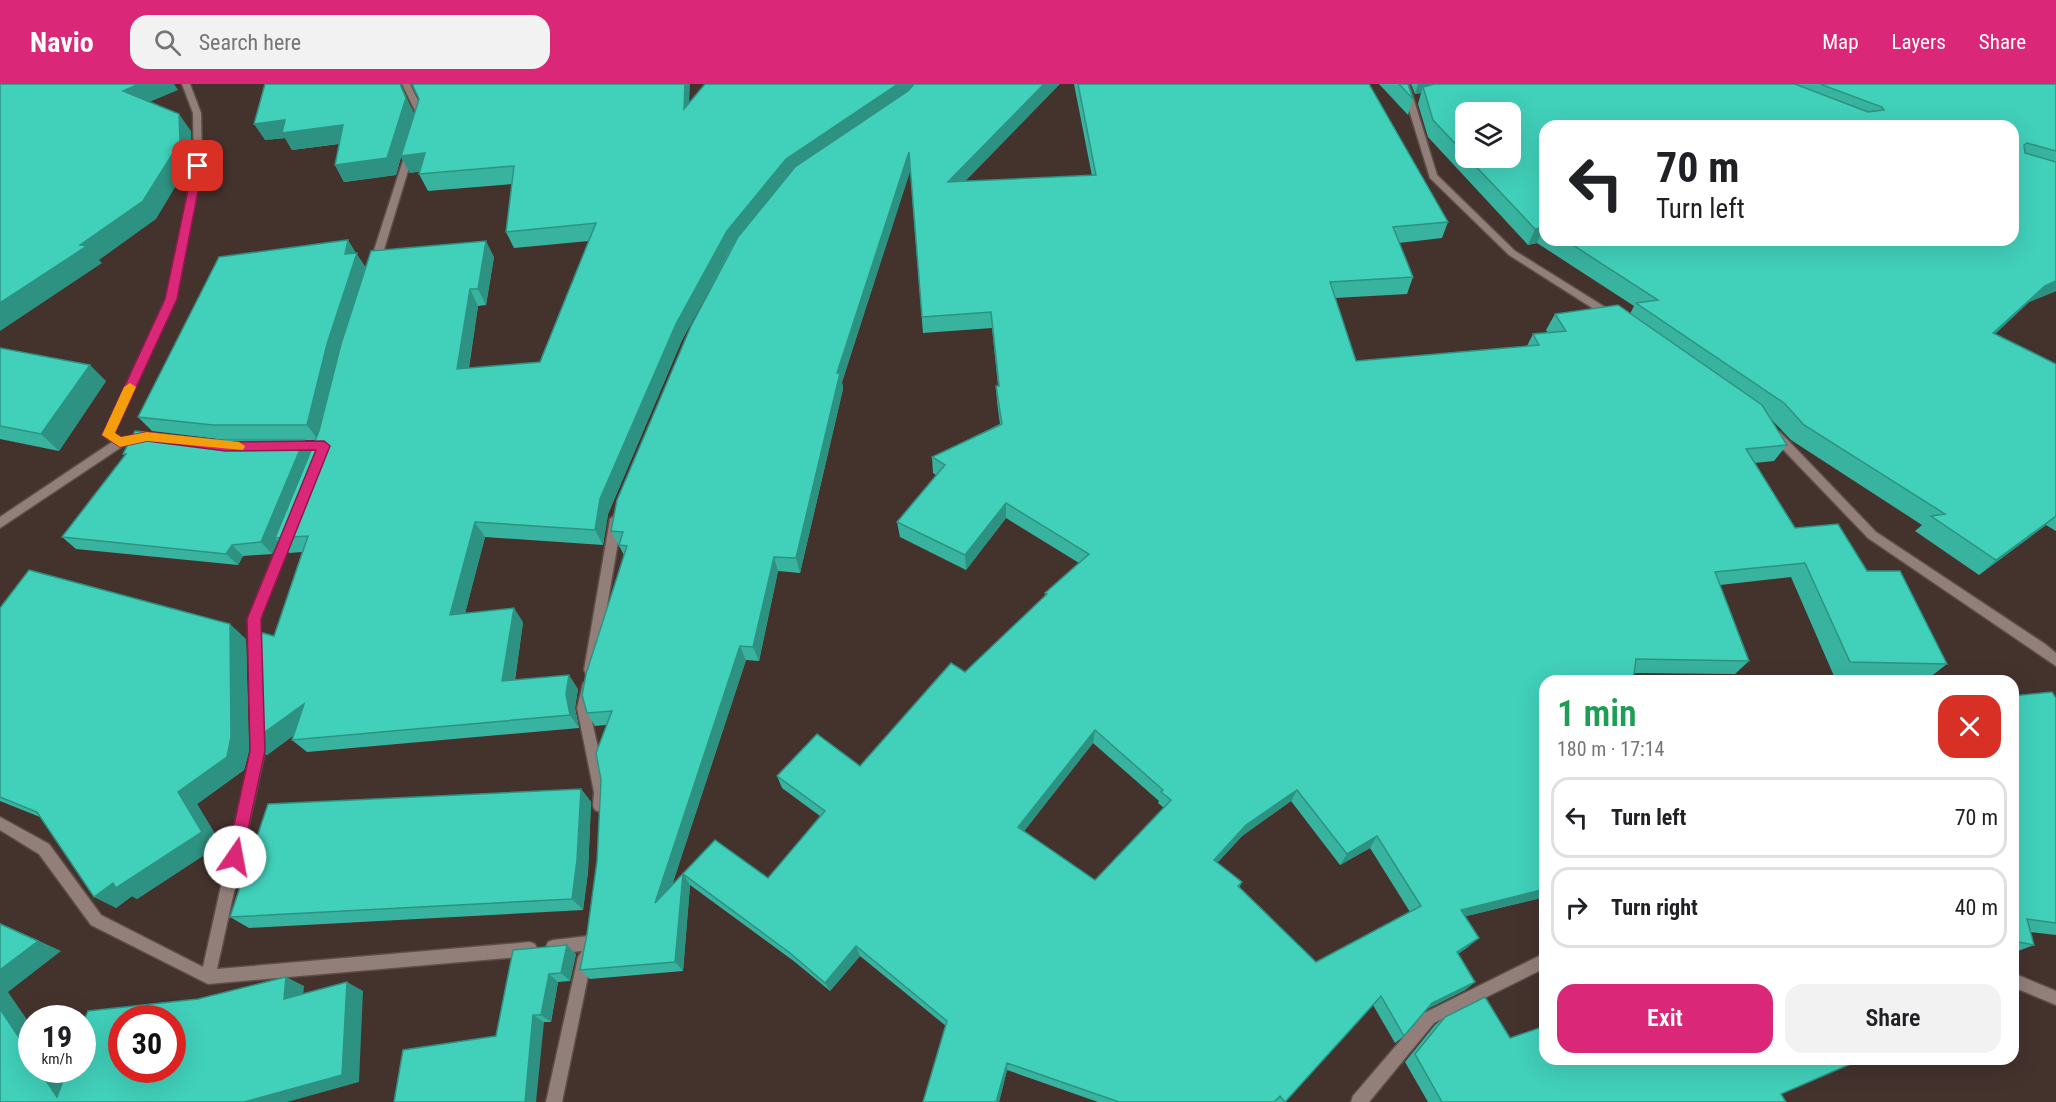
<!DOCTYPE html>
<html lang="en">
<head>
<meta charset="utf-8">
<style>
	:root { --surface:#fff; --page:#f2f2f2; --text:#202124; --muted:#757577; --line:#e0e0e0; --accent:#db2777 }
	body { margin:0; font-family:"Roboto Condensed",sans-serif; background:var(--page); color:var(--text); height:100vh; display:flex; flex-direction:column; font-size:22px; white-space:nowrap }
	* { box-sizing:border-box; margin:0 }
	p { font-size:20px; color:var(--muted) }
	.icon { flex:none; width:33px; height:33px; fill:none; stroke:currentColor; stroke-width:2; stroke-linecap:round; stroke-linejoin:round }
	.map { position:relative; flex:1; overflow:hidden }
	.sheet { position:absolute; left:1539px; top:591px; width:480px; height:390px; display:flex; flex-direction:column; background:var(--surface); border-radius:18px; box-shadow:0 6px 24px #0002 }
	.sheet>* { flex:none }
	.hud { position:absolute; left:1539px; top:36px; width:480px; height:126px; border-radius:18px; box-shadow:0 6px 24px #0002; background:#fff; color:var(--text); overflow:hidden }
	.fabs { position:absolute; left:1455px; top:18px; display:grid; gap:12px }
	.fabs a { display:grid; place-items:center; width:66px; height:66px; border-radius:12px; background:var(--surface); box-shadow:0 6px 24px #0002; font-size:30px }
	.speed { position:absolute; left:18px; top:921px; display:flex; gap:12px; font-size:30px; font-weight:700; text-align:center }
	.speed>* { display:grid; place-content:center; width:78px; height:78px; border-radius:50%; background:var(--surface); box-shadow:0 6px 24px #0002; line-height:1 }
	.speed small { font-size:15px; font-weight:400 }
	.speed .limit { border:9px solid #d22; background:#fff; color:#111 }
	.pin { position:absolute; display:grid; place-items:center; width:51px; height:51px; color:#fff; margin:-26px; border-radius:12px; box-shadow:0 3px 9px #0006 }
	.me { position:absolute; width:66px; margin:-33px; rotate:12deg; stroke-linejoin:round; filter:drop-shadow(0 0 4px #0008) }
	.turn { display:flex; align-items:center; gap:21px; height:126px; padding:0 18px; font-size:27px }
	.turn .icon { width:78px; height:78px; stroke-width:2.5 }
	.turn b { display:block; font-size:42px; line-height:51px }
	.round { display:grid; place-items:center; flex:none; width:63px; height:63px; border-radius:18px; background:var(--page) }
	.headline { display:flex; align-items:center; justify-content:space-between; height:102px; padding:0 18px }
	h1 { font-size:36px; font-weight:600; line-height:45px; color:#1e9e55 }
	.action { display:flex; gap:12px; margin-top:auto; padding:12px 18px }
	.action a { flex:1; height:69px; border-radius:18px; background:var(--accent); color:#fff; font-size:24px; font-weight:600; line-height:69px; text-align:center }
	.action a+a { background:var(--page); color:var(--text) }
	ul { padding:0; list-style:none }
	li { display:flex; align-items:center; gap:18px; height:81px; margin:0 12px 9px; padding:0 6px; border:3px solid var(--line); border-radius:18px }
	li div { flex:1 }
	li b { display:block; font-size:22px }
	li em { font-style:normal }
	header { display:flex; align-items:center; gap:36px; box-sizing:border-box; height:84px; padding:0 30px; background:var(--accent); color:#fff }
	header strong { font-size:28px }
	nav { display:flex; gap:33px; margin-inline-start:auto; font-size:21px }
	.search { width:420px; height:54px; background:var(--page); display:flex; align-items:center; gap:15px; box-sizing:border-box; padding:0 21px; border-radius:18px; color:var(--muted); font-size:22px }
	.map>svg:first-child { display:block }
</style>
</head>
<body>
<header>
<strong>Navio</strong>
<div class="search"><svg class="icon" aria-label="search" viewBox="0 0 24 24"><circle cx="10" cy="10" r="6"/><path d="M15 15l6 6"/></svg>Search here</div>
<nav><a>Map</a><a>Layers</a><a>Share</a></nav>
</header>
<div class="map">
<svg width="2056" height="1018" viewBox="0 0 2056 1018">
	<rect width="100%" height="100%" fill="#44322d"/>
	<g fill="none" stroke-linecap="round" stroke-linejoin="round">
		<g stroke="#5c4e49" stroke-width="3">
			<g id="street">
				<path d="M 182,0 L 190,0 L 201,29 L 202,82 L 176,215 L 114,349 L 121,354 L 146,349 L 151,353 L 146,357 L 123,362 L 0,444 L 0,433 L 112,358 L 103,351 L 166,215 L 194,82 L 193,29 Z"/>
				<path d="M 402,0 L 410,0 L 425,31 L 423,38 L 416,36 L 417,31 Z"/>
				<path d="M 1401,0 L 1409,0 L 1437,91 L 1515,167 L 1616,230 L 1616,234 L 1608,234 L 1509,171 L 1430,94 Z"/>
				<path d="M 410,64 L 414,67 L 379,182 L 377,184 L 371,184 L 369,182 L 406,67 Z"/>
				<path d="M 1776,347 L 1780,348 L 1876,448 L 2045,560 L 2056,569 L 2056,582 L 1868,454 L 1772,354 L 1771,351 Z"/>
				<path d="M 616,430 L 622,435 L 596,586 L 594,590 L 590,591 L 586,590 L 584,586 L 610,435 Z"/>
				<path d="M 288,445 L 294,450 L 260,535 L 261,561 L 259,565 L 255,566 L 251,565 L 249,561 L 248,535 L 282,450 Z"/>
				<path d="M 587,597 L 591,599 L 593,603 L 589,624 L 608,708 L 605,726 L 600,728 L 595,726 L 593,722 L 594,708 L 577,624 L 583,599 Z"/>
				<path d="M 257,641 L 262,643 L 265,667 L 217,885 L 530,858 L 535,860 L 537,865 L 535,870 L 530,872 L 208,900 L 91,841 L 39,770 L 0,746 L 0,733 L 49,760 L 101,831 L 203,883 L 251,667 L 251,647 L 252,643 Z"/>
				<path d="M 588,852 L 593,854 L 595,859 L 593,864 L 587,866 L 590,868 L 592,873 L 562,1018 L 546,1018 L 578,873 L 582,867 L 553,870 L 548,868 L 546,863 L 548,858 L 553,856 Z"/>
				<path d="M 1545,869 L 1545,884 L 1434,939 L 1369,1018 L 1351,1018 L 1353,1012 L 1424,929 Z"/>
				<path d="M 2013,889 L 2056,907 L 2056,921 L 2013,903 Z"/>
			</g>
		</g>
		<use href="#street" fill="#937f79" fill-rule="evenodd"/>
	</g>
	<g fill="#38b3a0" fill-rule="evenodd">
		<path d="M 1074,0 L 1369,0 L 1448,138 L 1442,154 L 1399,159 L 1413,193 L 1407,210 L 1335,214 L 1356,277 L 1527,262 L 1533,250 L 1548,249 L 1546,246 L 1555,230 L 1630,230 L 1634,222 L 1537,159 L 1528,161 L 1428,53 L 1418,20 L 1421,9 L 1415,10 L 1411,0 L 2056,0 L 2056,207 L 2029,218 L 1995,250 L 2056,280 L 2056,447 L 2046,441 L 1979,491 L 1915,447 L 1922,441 L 1791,356 L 1771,335 L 1787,361 L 1774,377 L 1754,379 L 1795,444 L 1867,487 L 1947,580 L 1929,594 L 1834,592 L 1791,493 L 1720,501 L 1749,577 L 1735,590 L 1634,589 L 1545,597 L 1545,813 L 1465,832 L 1468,863 L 1458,870 L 1475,898 L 1465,906 L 1427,925 L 1404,952 L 1395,959 L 1373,921 L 1285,1018 L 1098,1018 L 1007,986 L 999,1018 L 923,1018 L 946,942 L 860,872 L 830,907 L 795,878 L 690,801 L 683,887 L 590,895 L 580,886 L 587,850 L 597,777 L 606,641 L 595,642 L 587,629 L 624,471 L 611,447 L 733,162 L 682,256 L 608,430 L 603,461 L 485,453 L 465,529 L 523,538 L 515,596 L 578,605 L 575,624 L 579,644 L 307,668 L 292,656 L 294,651 L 267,671 L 251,658 L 274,552 L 302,468 L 289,469 L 278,457 L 272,470 L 243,472 L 238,481 L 76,465 L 62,453 L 125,371 L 123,370 L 215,356 L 304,356 L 312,366 L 316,356 L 226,356 L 152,347 L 138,333 L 356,169 L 366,184 L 494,173 L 486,221 L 478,222 L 469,284 L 540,278 L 589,157 L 514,164 L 506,148 L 512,100 L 428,107 L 419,90 L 420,87 L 410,89 L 401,73 L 396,91 L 344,98 L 335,81 L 339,60 L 292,66 L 285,54 L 265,56 L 414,30 L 689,18 L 966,97 L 1092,92 ZM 1466,28 L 1510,74 L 1466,74 ZM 1545,42 L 2013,156 L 1545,156 ZM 910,86 L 923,249 L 992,244 L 998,302 L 996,302 L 997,318 L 1000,340 L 932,373 L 933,389 L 936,391 L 897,438 L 900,453 L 966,486 L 1006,434 L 1079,479 L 1045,509 L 1045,512 L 965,588 L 860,682 L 777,692 L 782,704 L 820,732 L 768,794 L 715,756 L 672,801 L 746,576 L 759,577 L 778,487 L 800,489 L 843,305 L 842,298 ZM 1093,659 L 1159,717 L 1158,719 L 1164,724 L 1095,796 L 1024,747 ZM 1291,717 L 1340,781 L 1370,764 L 1410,828 L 1316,878 L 1239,804 L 1242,798 L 1217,779 L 1242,752 Z"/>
		<path d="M 1379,0 L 1408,0 L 1413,15 L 1408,31 Z"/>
		<path d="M 0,264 L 106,297 L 59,367 L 0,355 Z"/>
		<path d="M 0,524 L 246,555 L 249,667 L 244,686 L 197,720 L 221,760 L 137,815 L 132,812 L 116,824 L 40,733 L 0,717 Z"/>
		<path d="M 2013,612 L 2056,614 L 2056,851 L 2030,848 L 2034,861 L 2013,869 Z"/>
		<path d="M 581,705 L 591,718 L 588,788 L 583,826 L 249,844 L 230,833 Z"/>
		<path d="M 513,866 L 576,870 L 570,897 L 558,898 L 551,938 L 544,938 L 496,952 Z"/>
		<path d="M 1445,933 L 1510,954 L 1781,1010 L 1786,1018 L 1428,1018 L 1405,978 L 1435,941 Z"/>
	</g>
	<g fill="#2e9282">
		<path d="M 139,0 L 174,0 L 178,6 L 135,24 L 123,7 Z"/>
		<path d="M 400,0 L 415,31 L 425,69 L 433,86 L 410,89 L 401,73 L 396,91 L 344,98 L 335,81 Z"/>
		<path d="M 685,0 L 690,0 L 688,42 L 684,25 Z"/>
		<path d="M 898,0 L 915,0 L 900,16 L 790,92 L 731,164 L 682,256 L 608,430 L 603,461 L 595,446 L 600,415 L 676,240 L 727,147 L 786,75 Z"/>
		<path d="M 1044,0 L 1060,0 L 949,114 L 948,98 Z"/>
		<path d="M 1418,0 L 1457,0 L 1423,3 L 1421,9 L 1415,10 Z"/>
		<path d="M 179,30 L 191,47 L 192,75 L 156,135 L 99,176 L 102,179 L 0,247 L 0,219 L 80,161 Z"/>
		<path d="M 285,36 L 343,41 L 352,58 L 292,66 L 285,54 L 265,56 L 254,40 Z"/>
		<path d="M 909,68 L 911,85 L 842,298 L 843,305 L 800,489 L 796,474 L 837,289 Z"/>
		<path d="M 1544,143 L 1537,159 L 1528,161 L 1535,145 Z"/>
		<path d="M 348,156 L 366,185 L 318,356 L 307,341 Z"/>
		<path d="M 486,157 L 494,173 L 486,221 L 478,205 Z"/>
		<path d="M 2056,197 L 2056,207 L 2029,218 L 1978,265 L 1993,249 L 2045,202 Z"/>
		<path d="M 470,205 L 478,222 L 466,301 L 457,285 Z"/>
		<path d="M 90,281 L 106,297 L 59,367 L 41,350 Z"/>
		<path d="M 304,356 L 314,368 L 275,454 L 278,457 L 272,470 L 261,458 Z"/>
		<path d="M 1006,419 L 1006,434 L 966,486 L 965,471 Z"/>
		<path d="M 2056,432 L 2046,441 L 1979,491 L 1996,476 Z"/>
		<path d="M 475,438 L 485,453 L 461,545 L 450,531 Z"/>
		<path d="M 232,461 L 243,472 L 238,481 L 226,470 Z"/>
		<path d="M 774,473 L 778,487 L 759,577 L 753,563 Z"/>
		<path d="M 514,524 L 523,538 L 513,611 L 502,597 Z"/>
		<path d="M 230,540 L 246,555 L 249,667 L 244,686 L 197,720 L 221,760 L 137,815 L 132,812 L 116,824 L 94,813 Z"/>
		<path d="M 740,562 L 746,576 L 663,829 L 655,819 Z"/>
		<path d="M 569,591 L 578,605 L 575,624 L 579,644 L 570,631 L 566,610 Z"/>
		<path d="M 304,620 L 319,633 L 267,671 L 251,658 Z"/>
		<path d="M 1095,646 L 1093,659 L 1018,755 L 1018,743 Z"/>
		<path d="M 581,705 L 591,718 L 588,788 L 583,826 L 572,815 Z"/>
		<path d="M 1297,706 L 1291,717 L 1242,752 L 1210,787 L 1214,776 L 1246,741 Z"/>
		<path d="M 1377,752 L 1370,764 L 1340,781 L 1347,770 Z"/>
		<path d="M 683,790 L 690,801 L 683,887 L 675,878 Z"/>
		<path d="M 1545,805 L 1545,813 L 1451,836 L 1461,826 Z"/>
		<path d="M 0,839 L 61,867 L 8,908 L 32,943 L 32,973 L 0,925 Z"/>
		<path d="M 1479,854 L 1468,863 L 1447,877 L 1457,868 Z"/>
		<path d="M 567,861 L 576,870 L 570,897 L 561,889 Z"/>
		<path d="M 856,862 L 860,872 L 830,907 L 825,899 Z"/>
		<path d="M 549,890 L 558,898 L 551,938 L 541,931 Z"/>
		<path d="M 286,893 L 304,902 L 302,924 L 284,915 Z"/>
		<path d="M 347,898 L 363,907 L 359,998 L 287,1018 L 244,1018 Z"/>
		<path d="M 1475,898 L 1465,906 L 1423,927 L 1432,919 Z"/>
		<path d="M 533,931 L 544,938 L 536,1018 L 525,1018 Z"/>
		<path d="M 1007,979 L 1007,986 L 999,1018 L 996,1018 Z"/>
		<path d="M 39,986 L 59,986 L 81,1018 L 57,1013 Z"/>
	</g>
	<g fill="#41d0ba" stroke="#2e9282" stroke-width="1.5" fill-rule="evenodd">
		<path d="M 0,0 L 139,0 L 123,7 L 179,30 L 180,58 L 143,117 L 80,161 L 87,162 L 0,219 Z"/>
		<path d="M 265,0 L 400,0 L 406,14 L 387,74 L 335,81 L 343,41 L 282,49 L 285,36 L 254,40 Z"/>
		<path d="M 412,0 L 685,0 L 684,25 L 705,0 L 898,0 L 786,75 L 727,147 L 676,240 L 600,415 L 595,446 L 475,438 L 450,531 L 514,524 L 502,597 L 569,591 L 566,610 L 570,631 L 292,656 L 304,620 L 251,658 L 248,545 L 274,552 L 308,452 L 275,454 L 319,347 L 341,260 L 371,167 L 486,157 L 478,205 L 470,205 L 457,285 L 540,278 L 596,139 L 506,148 L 514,82 L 419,90 L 425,69 L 401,72 L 419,15 Z"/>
		<path d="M 914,0 L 1044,0 L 948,98 L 1096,91 L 1078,0 L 1369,0 L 1448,138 L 1393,143 L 1413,193 L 1330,198 L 1356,277 L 1539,261 L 1533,250 L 1566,247 L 1555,230 L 1618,221 L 1762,321 L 1787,361 L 1746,365 L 1795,444 L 1838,440 L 1867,487 L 1900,487 L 1947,580 L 1850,578 L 1805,479 L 1715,488 L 1749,577 L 1636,575 L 1633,597 L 1545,597 L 1545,805 L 1461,826 L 1479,854 L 1457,868 L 1475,898 L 1432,919 L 1404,952 L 1381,912 L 1285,1018 L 1280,1012 L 1274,1018 L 1119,1018 L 1007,979 L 996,1018 L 923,1018 L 947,937 L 856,862 L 825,899 L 790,869 L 683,790 L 675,878 L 580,886 L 587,850 L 597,777 L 601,696 L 596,669 L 612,627 L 587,629 L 582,611 L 586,590 L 627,462 L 619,461 L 623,448 L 611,447 L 617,416 L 691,242 L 738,153 L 795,83 L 908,7 ZM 909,68 L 922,233 L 991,228 L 999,302 L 996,302 L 1002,340 L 932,373 L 945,381 L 897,438 L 965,471 L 1006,419 L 1089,470 L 1045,509 L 1047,510 L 965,588 L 951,579 L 860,682 L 817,650 L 777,692 L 825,727 L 768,794 L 715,756 L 655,819 L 740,562 L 753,563 L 774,473 L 796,474 L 840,289 L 837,289 ZM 1095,646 L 1163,706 L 1161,708 L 1171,716 L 1095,796 L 1018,743 ZM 1297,706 L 1347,770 L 1377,752 L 1421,822 L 1316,878 L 1238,802 L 1242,798 L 1214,776 L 1246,741 Z"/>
		<path d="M 1399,0 L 1408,0 L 1413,15 Z"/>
		<path d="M 1434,0 L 1795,0 L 1868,28 L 1884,26 L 1882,23 L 1820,0 L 2056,0 L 2056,67 L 2027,59 L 2024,61 L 2025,69 L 2056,78 L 2056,197 L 2045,202 L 1993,249 L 2056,280 L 2056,432 L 1996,476 L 1931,432 L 1945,430 L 1804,341 L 1784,319 L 1636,219 L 1658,216 L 1565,156 L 2013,156 L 2013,42 L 1545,42 L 1545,143 L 1535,145 L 1468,74 L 1510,74 L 1510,28 L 1466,28 L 1466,71 L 1433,36 L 1423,3 Z"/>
		<path d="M 348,156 L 345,170 L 357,169 L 327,260 L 307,341 L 213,341 L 138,333 L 219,173 Z"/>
		<path d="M 0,264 L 90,281 L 41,350 L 0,342 Z"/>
		<path d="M 135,347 L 215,356 L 304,356 L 261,458 L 232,461 L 226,470 L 62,453 L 126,370 L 123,370 Z"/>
		<path d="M 29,486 L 230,540 L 231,653 L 227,673 L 178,708 L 202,748 L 116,804 L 113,799 L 94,813 L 37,728 L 0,713 L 0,524 Z"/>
		<path d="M 2052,608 L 2056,614 L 2056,839 L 2027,835 L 2034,861 L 2013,857 L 2013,612 Z"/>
		<path d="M 581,705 L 577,776 L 572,815 L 230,833 L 268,720 Z"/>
		<path d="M 0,840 L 38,857 L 0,886 Z"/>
		<path d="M 567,861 L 561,889 L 549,890 L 541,931 L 533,931 L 525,1018 L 394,1018 L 403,966 L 496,952 L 513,866 Z"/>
		<path d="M 286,893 L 284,915 L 347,898 L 342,991 L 244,1018 L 0,1018 L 0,925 L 32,973 L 32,986 L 39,986 L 57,1013 L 67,986 L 82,986 L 82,941 L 88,927 L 198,915 ZM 122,934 L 172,934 L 172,986 L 122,986 Z"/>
		<path d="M 1485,913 L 1510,954 L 1545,942 L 1545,975 L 1862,975 L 1781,1010 L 1786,1018 L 1442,1018 L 1415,970 L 1445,933 Z"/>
	</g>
	<path fill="#db2777" stroke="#8e194d" stroke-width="1.5" d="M 198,79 L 203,82 L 177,215 L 115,349 L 121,353 L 147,348 L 226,358 L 324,357 L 330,362 L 261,535 L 265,667 L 242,773 L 240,779 L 235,781 L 229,779 L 227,773 L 250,667 L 247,535 L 316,366 L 226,367 L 147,357 L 120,363 L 102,351 L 165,215 L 193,82 Z"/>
	<path fill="#f59e0b" d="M 130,299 L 136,303 L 115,349 L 121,353 L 147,348 L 239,358 L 245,362 L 243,366 L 147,357 L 120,363 L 102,351 L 124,303 Z"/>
</svg>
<div class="fabs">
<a><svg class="icon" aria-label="layers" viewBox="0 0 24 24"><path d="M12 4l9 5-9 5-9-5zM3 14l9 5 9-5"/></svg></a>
</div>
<div class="speed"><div>19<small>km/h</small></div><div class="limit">30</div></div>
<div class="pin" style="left:198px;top:82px;background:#d93025"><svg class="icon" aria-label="arrive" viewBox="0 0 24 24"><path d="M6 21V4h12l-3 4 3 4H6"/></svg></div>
<svg class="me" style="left:235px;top:773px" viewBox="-20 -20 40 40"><circle r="19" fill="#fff"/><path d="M0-13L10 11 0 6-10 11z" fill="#db2777"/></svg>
<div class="hud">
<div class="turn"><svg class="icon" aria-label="left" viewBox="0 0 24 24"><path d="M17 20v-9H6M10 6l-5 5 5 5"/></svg><div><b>70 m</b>Turn left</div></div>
</div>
<section class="sheet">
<div class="headline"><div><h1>1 min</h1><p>180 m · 17:14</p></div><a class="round" style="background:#d93025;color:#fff"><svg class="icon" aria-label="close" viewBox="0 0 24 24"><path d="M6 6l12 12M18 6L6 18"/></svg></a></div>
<ul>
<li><svg class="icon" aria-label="left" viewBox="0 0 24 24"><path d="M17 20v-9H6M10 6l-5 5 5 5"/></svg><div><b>Turn left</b></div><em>70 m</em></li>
<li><svg class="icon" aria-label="right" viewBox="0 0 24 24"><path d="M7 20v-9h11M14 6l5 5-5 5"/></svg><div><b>Turn right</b></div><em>40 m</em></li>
</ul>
<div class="action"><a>Exit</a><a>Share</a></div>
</section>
</div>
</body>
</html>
